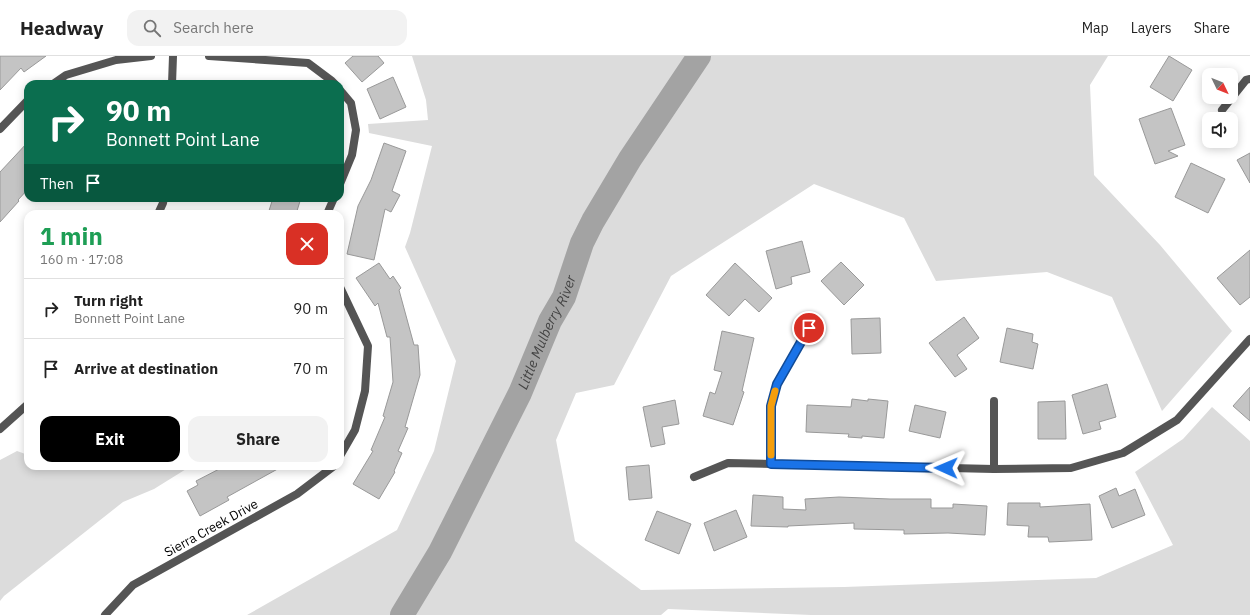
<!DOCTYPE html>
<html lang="en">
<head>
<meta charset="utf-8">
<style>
	:root { --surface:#fff; --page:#f2f2f2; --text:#222; --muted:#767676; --line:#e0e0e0; --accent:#000 }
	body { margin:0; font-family:"IBM Plex Sans",sans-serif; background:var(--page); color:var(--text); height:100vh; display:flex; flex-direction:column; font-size:15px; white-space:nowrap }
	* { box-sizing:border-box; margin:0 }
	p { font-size:13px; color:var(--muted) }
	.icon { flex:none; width:22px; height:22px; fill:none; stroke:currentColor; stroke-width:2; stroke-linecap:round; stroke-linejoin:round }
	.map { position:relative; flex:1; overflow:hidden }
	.details { position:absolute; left:24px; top:154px; width:320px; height:260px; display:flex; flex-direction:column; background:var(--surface); border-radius:12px; box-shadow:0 2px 10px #0003 }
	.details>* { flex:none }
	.top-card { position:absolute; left:24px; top:24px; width:320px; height:122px; border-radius:12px; box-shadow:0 2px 10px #0003; background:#0b6e4f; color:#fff; overflow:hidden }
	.needle { width:26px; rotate:133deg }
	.controls { position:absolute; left:1202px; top:12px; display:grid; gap:8px }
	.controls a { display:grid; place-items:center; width:36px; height:36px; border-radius:8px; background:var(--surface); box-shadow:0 2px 10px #0003; font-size:20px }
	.pin { position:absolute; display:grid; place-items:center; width:34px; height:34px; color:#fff; margin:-17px; border:2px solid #fff; border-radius:50%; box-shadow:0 1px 4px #0007 }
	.me { position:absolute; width:44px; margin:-22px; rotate:271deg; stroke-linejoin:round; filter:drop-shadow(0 0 3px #0008) }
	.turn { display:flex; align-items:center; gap:14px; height:84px; padding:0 16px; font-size:18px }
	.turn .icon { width:52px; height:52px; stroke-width:2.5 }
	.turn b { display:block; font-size:28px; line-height:34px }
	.then { display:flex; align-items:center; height:38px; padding:0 16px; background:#0003; gap:8px; font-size:15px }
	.round { display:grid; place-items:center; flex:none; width:42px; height:42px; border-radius:12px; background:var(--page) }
	.overview { display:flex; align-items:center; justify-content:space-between; height:68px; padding:0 16px }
	h1 { font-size:24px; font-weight:700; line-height:30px; color:#1e9e55 }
	.button { display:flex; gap:8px; margin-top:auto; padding:8px 16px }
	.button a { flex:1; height:46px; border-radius:12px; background:var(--accent); color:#fff; font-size:16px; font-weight:700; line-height:46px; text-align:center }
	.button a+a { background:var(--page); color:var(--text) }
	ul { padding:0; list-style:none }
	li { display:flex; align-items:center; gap:12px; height:60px; padding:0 16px; border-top:1px solid var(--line) }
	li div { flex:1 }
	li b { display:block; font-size:15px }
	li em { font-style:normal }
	header { display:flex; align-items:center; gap:24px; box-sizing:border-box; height:56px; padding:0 20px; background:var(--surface); border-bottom:1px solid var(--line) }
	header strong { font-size:19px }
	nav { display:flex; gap:22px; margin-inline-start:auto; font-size:14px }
	.search { width:280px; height:36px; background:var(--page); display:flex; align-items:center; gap:10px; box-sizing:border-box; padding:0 14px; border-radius:12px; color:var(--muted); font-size:15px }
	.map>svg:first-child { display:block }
</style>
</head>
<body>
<header>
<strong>Headway</strong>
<div class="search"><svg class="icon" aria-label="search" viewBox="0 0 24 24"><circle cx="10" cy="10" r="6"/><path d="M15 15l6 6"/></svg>Search here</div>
<nav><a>Map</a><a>Layers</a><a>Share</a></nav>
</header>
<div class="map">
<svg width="1250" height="559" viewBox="0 0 1250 559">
	<rect width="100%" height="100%" fill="#fff"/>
	<g fill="#dcdcdc">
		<path d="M 412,0 L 1108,0 L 1090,29 L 1094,119 L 1160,189 L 1232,275 L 1162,355 L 1112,241 L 1047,216 L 936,225 L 904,162 L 814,128 L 671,220 L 614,329 L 576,337 L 556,384 L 575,485 L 641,534 L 844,531 L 1096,522 L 1173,489 L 1135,416 L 1183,383 L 1212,351 L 1250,385 L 1250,559 L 811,559 L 668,553 L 661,559 L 247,559 L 397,474 L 434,395 L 456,305 L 405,191 L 410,177 L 432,90 L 369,77 L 368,68 L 428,64 L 426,44 Z"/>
		<path d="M 17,395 L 28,399 L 28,410 L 191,410 L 154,433 L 123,446 L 4,540 L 0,545 L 0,404 Z"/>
	</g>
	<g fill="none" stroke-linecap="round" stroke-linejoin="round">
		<path stroke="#a3a3a3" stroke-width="24" id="s1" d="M 402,559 L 440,496 L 520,337 L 550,265 L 564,241 L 582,187 L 593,165 L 630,103 L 699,0"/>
	</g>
	<g fill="#c4c4c4" stroke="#999">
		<path d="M 0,0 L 46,0 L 24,16 L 21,12 L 0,34 Z"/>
		<path d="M 353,0 L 378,0 L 384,7 L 362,26 L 345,7 Z"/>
		<path d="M 1169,0 L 1192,14 L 1173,45 L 1150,31 Z"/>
		<path d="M 393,21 L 406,51 L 380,63 L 367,33 Z"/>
		<path d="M 1171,52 L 1185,89 L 1168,95 L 1178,100 L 1155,108 L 1139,63 Z"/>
		<path d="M 28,86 L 28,133 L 18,144 L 19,145 L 0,166 L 0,116 Z"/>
		<path d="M 384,87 L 406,95 L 392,135 L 400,139 L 391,156 L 385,153 L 374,204 L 347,198 L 358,150 L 371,124 Z"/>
		<path d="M 1250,97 L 1250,127 L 1237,104 Z"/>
		<path d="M 1191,107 L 1225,123 L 1208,157 L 1175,141 Z"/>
		<path d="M 273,142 L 301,142 L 296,158 L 268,158 Z"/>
		<path d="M 802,185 L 810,216 L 791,221 L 792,228 L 776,233 L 766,195 Z"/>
		<path d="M 1250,194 L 1250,241 L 1240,249 L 1217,222 Z"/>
		<path d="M 841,206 L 864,229 L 844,249 L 821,225 Z"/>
		<path d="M 379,207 L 390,223 L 393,220 L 401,232 L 399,234 L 414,289 L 418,289 L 420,319 L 405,371 L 408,372 L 398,395 L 402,397 L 394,415 L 395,416 L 379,443 L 353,428 L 373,395 L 371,394 L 385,361 L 383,360 L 393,326 L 390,281 L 387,281 L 378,247 L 375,250 L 356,222 Z"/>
		<path d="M 735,207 L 772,242 L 759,256 L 745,243 L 729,260 L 706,239 Z"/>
		<path d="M 964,261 L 979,282 L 957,299 L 967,313 L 955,321 L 929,287 Z"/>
		<path d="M 880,262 L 881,297 L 852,298 L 851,263 Z"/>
		<path d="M 1007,272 L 1033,278 L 1032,286 L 1038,288 L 1033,313 L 1000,306 Z"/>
		<path d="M 722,275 L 754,282 L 742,335 L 744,336 L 733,369 L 703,360 L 710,336 L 715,338 L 722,316 L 714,314 Z"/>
		<path d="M 1107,328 L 1116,361 L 1099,366 L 1101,373 L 1083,378 L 1072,339 Z"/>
		<path d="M 1250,331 L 1250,365 L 1233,350 Z"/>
		<path d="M 852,343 L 868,345 L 868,343 L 888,345 L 884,382 L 862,380 L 862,382 L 848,381 L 849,378 L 806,376 L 807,349 L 851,351 Z"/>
		<path d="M 675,344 L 679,368 L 662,371 L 665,388 L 651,391 L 643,351 Z"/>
		<path d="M 1065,345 L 1066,383 L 1038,383 L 1038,346 Z"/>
		<path d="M 915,349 L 946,356 L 940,382 L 909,375 Z"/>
		<path d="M 649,409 L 652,442 L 629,444 L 626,411 Z"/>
		<path d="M 225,410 L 283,410 L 227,441 L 229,444 L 200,460 L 187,435 L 198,429 L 196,425 Z"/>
		<path d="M 1116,432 L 1119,440 L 1135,433 L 1145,459 L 1112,472 L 1099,440 Z"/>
		<path d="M 753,439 L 783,441 L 783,453 L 806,454 L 805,443 L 839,441 L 890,443 L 931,443 L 931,452 L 953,452 L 953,448 L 987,450 L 985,479 L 948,477 L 904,478 L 904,474 L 854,473 L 854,467 L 788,470 L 788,471 L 751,470 Z"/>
		<path d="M 1008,447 L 1040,447 L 1040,451 L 1090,448 L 1092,484 L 1049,486 L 1048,481 L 1028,481 L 1029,470 L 1007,469 Z"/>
		<path d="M 736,454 L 747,481 L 714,495 L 704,467 Z"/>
		<path d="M 657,455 L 691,468 L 679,498 L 645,484 Z"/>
	</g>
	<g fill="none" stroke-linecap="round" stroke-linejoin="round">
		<g stroke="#555" stroke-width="8">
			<path d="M 209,0 L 308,7 L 332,25 L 335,28"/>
			<path d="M 53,28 L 66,19 L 116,4 L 151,0"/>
			<path d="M 172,28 L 173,0"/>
			<path d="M 340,34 L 351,47 L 356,74 L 352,99 L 340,128"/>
			<path d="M 1222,54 L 1246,24 L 1250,23"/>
			<path d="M 0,73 L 28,44"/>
			<path d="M 158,158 L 163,147 L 164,142"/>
			<path d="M 327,158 L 334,142"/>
			<path d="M 340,231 L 368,290 L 365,335 L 355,374 L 340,400"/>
			<path d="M 994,345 L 994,413"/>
			<path d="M 0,373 L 28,348"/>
			<path d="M 771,408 L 771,350 L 777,328 L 809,272"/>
			<path d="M 694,421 L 728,407 L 994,413 L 1071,412 L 1123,397 L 1177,364 L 1250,283"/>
			<path d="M 105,559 L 133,529 L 297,438 L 334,410"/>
		</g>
	</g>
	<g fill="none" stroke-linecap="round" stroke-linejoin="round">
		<g stroke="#114b97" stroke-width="10">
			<path id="route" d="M 809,272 L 777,328 L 771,350 L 771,408 L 946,412"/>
		</g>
		<use href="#route" stroke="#1a73e8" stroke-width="7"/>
		<path stroke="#f59e0b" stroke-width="7" d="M 771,399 L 771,350 L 775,335"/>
	</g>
	<g text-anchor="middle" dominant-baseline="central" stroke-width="4" stroke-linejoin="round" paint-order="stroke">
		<g font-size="13" fill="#000" stroke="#fff">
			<text transform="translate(211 472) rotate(-29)">Sierra Creek Drive</text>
		</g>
		<g font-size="14" font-style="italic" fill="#444" stroke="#fff">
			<text stroke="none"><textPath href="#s1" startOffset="318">Little Mulberry River</textPath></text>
		</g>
	</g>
</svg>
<div class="controls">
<a><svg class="needle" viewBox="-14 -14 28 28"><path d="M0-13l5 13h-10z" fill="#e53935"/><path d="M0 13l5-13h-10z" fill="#767676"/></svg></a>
<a><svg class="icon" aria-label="sound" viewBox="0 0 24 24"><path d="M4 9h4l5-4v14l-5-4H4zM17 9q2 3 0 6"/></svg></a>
</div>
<div class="pin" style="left:809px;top:272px;background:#d93025"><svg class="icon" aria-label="arrive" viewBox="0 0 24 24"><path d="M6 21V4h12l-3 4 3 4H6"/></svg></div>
<svg class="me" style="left:946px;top:412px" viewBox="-20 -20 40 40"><path d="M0-17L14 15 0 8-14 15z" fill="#1a73e8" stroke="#fff" stroke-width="4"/></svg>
<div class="top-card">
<div class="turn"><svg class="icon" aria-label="right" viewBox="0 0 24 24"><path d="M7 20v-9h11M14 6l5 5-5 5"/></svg><div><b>90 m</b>Bonnett Point Lane</div></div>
<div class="then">Then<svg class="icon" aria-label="arrive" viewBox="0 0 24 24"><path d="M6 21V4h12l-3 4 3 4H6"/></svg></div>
</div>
<section class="details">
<div class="overview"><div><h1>1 min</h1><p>160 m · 17:08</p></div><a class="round" style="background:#d93025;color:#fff"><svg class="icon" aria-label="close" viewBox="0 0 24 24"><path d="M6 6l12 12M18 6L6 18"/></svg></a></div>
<ul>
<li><svg class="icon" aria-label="right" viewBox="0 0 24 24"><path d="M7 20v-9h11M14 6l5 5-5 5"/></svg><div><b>Turn right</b><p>Bonnett Point Lane</p></div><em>90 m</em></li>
<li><svg class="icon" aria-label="arrive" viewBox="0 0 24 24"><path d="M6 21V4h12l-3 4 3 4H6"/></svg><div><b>Arrive at destination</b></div><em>70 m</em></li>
</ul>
<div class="button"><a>Exit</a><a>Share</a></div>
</section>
</div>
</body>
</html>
